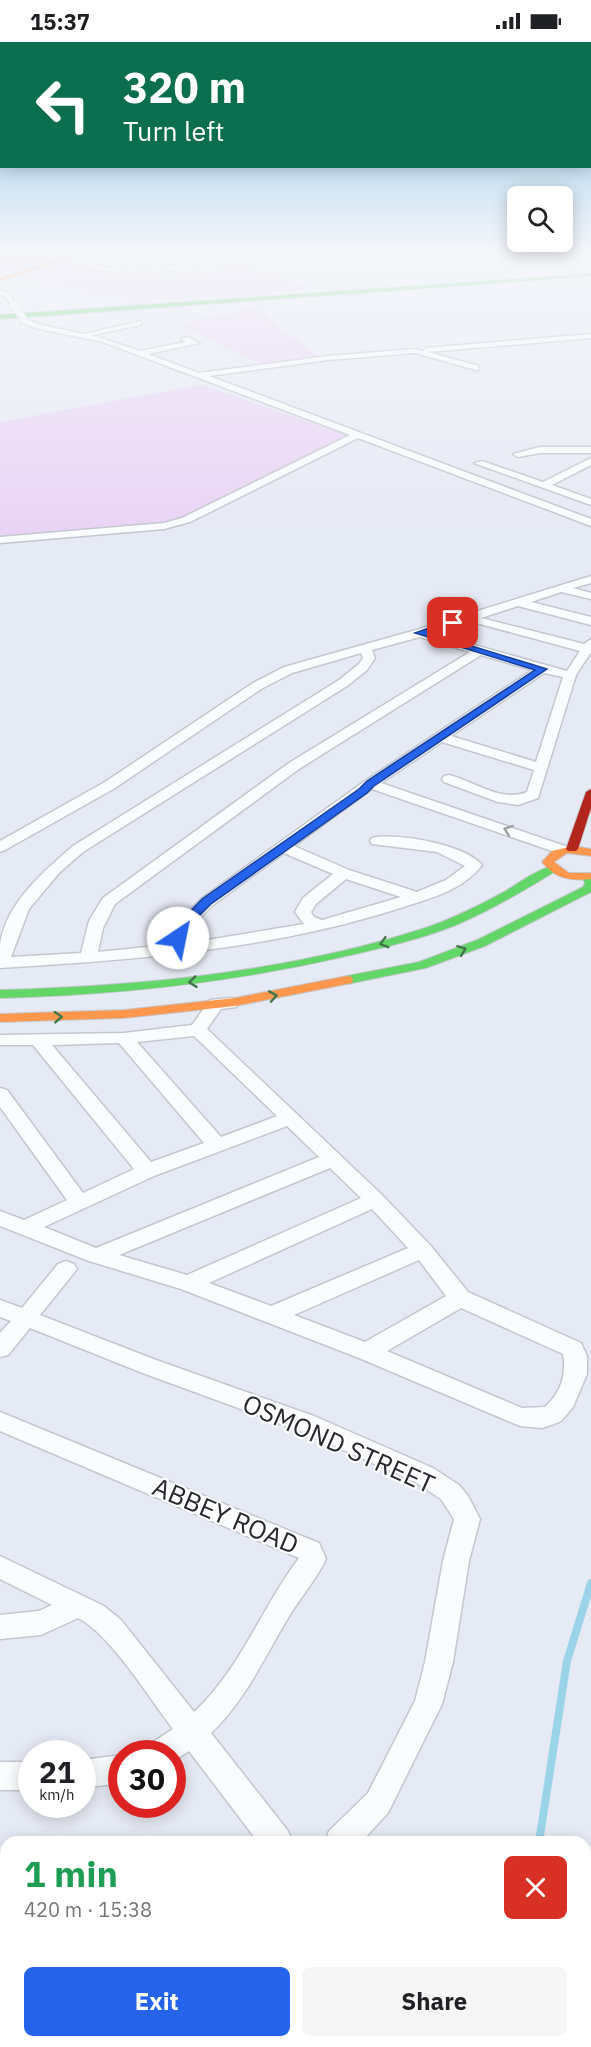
<!DOCTYPE html>
<html lang="en">
<head>
<meta charset="utf-8">
<style>
	:root { --surface:#fff; --page:#f6f6f6; --text:#202124; --muted:#757577; --accent:#2563eb }
	body { margin:0; font-family:"IBM Plex Sans",sans-serif; background:var(--page); color:var(--text); height:100vh; display:flex; flex-direction:column; font-size:22px; white-space:nowrap }
	* { box-sizing:border-box; margin:0 }
	p { font-size:20px; color:var(--muted) }
	.icon { flex:none; width:33px; height:33px; fill:none; stroke:currentColor; stroke-width:2; stroke-linecap:round; stroke-linejoin:round }
	.map { position:relative; flex:1; overflow:hidden }
	.details { position:absolute; left:0px; top:1794px; width:591px; height:212px; display:flex; flex-direction:column; background:var(--surface); border-radius:18px 18px 0 0; box-shadow:0 3px 15px #0003 }
	.details>* { flex:none }
	.banner { position:absolute; left:0px; top:0px; width:591px; height:126px; box-shadow:0 3px 15px #0003; background:#0b6e4f; color:#fff; overflow:hidden }
	.controls { position:absolute; left:507px; top:144px; display:grid; gap:12px }
	.controls a { display:grid; place-items:center; width:66px; height:66px; border-radius:9px; background:var(--surface); box-shadow:0 3px 15px #0003; font-size:30px }
	.speed { position:absolute; left:18px; top:1698px; display:flex; gap:12px; font-size:30px; font-weight:700; text-align:center }
	.speed>* { display:grid; place-content:center; width:78px; height:78px; border-radius:50%; background:var(--surface); box-shadow:0 3px 15px #0003; line-height:1 }
	.speed small { font-size:15px; font-weight:400 }
	.speed .limit { border:9px solid #d22; background:#fff; color:#111 }
	.pin { position:absolute; display:grid; place-items:center; width:51px; height:51px; color:#fff; margin:-26px; border-radius:12px; box-shadow:0 3px 9px #0006 }
	.me { position:absolute; width:66px; margin:-33px; rotate:34deg; stroke-linejoin:round; filter:drop-shadow(0 0 4px #0008) }
	.turn { display:flex; align-items:center; gap:21px; height:126px; padding:0 24px; font-size:27px }
	.turn .icon { width:78px; height:78px; stroke-width:2.5 }
	.turn b { display:block; font-size:42px; line-height:51px }
	.round { display:grid; place-items:center; flex:none; width:63px; height:63px; border-radius:9px; background:var(--page) }
	.headline { display:flex; align-items:center; justify-content:space-between; height:102px; padding:0 24px }
	h1 { font-size:36px; font-weight:700; line-height:45px; color:#1e9e55 }
	.button { display:flex; gap:12px; margin-top:auto; padding:12px 24px }
	.button a { flex:1; height:69px; border-radius:9px; background:var(--accent); color:#fff; font-size:24px; font-weight:700; line-height:69px; text-align:center }
	.button a+a { background:var(--page); color:var(--text) }
	.status { display:flex; justify-content:space-between; align-items:center; height:42px; padding:0 30px; background:var(--surface); direction:ltr }
	.status svg { height:16px; fill:currentColor }
	.map>svg:first-child { display:block }
</style>
</head>
<body>
<div class="status"><b>15:37</b><svg viewBox="0 0 49 12"><path d="M0 12V9h3v3zM5 12V6h3v6zM10 12V3h3v9zM15 12V0h3v12zM26 1h20v11H26zM47 4h2v5h-2z"/></svg></div>
<div class="map">
<svg width="591" height="2005" viewBox="0 0 591 2005">
	<rect width="100%" height="100%" fill="#e6eaf4"/>
	<g fill="#ead4f5">
		<path d="M 0,207 L 90,207 L 0,237 Z"/>
		<path d="M 62,218 L 172,238 L 236,225 L 317,247 L 137,259 L 14,235 Z"/>
		<path d="M 256,266 L 320,316 L 265,323 L 183,286 L 188,280 Z"/>
		<path d="M 201,343 L 348,393 L 188,474 L 170,481 L 0,495 L 0,380 Z"/>
	</g>
	<g fill="none" stroke-linecap="round" stroke-linejoin="round">
		<g stroke="#9bd4e8" stroke-width="8">
			<path d="M 539,1800 L 567,1619 L 591,1541"/>
			<path d="M 0,1973 L 6,1973"/>
			<path d="M 83,2000 L 92,2005"/>
			<path d="M 266,2005 L 277,2000"/>
		</g>
		<g stroke="#c3c7ce" stroke-width="3">
			<g id="street">
				<path d="M 84,208 L 194,228 L 197,230 L 194,232 L 82,211 Z"/>
				<path d="M 60,215 L 122,228 L 125,230 L 122,232 L 58,218 Z"/>
				<path d="M 0,248 L 10,252 L 15,263 L 11,263 L 5,254 L 0,252 Z"/>
				<path d="M 25,277 L 41,283 L 84,292 L 141,279 L 141,283 L 92,293 L 140,309 L 186,300 L 181,297 L 188,295 L 199,301 L 148,312 L 199,331 L 328,314 L 415,307 L 423,309 L 426,306 L 591,292 L 591,296 L 428,310 L 479,324 L 479,328 L 476,328 L 415,311 L 328,318 L 209,334 L 591,477 L 591,484 L 358,396 L 190,480 L 164,487 L 0,501 L 0,495 L 164,481 L 182,476 L 350,393 L 103,300 L 39,287 L 22,281 Z"/>
				<path d="M 540,405 L 591,405 L 591,411 L 540,411 L 518,415 L 513,412 Z"/>
				<path d="M 591,416 L 591,423 L 552,443 L 591,457 L 591,463 L 474,421 L 482,419 L 543,440 Z"/>
				<path d="M 591,534 L 591,541 L 573,546 L 591,551 L 591,557 L 561,550 L 531,560 L 591,575 L 591,583 L 518,564 L 481,576 L 584,602 L 591,597 L 591,610 L 576,633 L 538,756 L 518,763 L 498,760 L 444,740 L 442,737 L 444,734 L 449,733 C 474,739 501,761 527,750 L 534,728 L 442,700 L 381,741 L 568,805 L 571,808 L 568,811 L 558,811 L 372,747 L 294,804 L 349,828 L 417,850 L 446,838 L 465,824 L 437,810 L 372,802 L 370,799 L 372,796 C 396,790 466,803 482,823 C 462,850 424,858 394,868 C 266,908 133,918 0,926 C 0,918 0,910 0,903 C 5,862 44,829 73,804 L 339,638 L 359,622 L 363,616 L 361,611 L 292,631 L 261,647 L 115,746 L 5,808 L 0,810 L 0,799 L 105,740 L 253,641 L 284,625 L 416,588 ZM 469,579 L 580,609 L 567,629 L 432,591 ZM 420,595 L 470,610 L 289,721 L 103,856 L 89,879 L 81,911 L 11,915 L 29,867 L 59,831 L 83,810 L 347,644 L 367,628 L 375,616 L 372,608 ZM 481,613 L 532,628 L 365,739 L 201,857 L 170,888 L 170,896 L 176,902 L 98,910 L 103,886 L 115,862 L 299,727 ZM 544,631 L 563,635 L 536,720 L 451,694 ZM 284,811 L 333,832 L 303,856 L 295,870 L 304,882 L 195,900 L 186,894 L 186,889 L 213,863 ZM 346,837 L 401,855 L 322,878 L 314,875 L 311,870 L 316,862 Z"/>
				<path d="M 230,956 L 236,957 L 239,961 L 236,965 L 221,967 L 207,987 L 382,1153 L 430,1203 L 468,1250 L 581,1301 L 587,1314 L 587,1332 L 573,1365 L 561,1379 L 554,1382 L 542,1386 L 520,1384 L 359,1316 L 181,1247 L 89,1219 L 0,1184 L 0,1169 L 24,1178 L 67,1158 L 0,1065 L 0,1046 L 7,1048 L 83,1151 L 134,1127 L 33,1003 L 0,1003 L 0,993 L 124,991 L 192,983 L 210,958 ZM 194,994 L 277,1074 L 221,1095 L 137,1000 ZM 119,1001 L 204,1101 L 151,1120 L 52,1003 ZM 287,1084 L 319,1115 L 96,1206 L 44,1185 L 154,1134 ZM 330,1126 L 361,1156 L 187,1233 L 119,1213 ZM 372,1167 L 408,1206 L 271,1264 L 209,1241 ZM 419,1218 L 446,1254 L 365,1300 L 294,1273 ZM 461,1266 L 563,1312 C 567,1333 560,1352 545,1365 L 522,1366 L 387,1309 Z"/>
				<path d="M 66,1219 L 74,1222 L 77,1227 L 40,1273 L 156,1318 L 314,1374 L 433,1426 L 459,1443 L 468,1454 L 480,1477 L 469,1519 L 453,1620 L 442,1662 L 388,1771 L 361,1800 L 325,1800 L 329,1789 L 368,1751 L 415,1659 L 425,1620 L 443,1519 L 454,1477 L 441,1457 L 415,1440 L 298,1388 L 140,1330 L 30,1286 L 8,1313 L 0,1315 L 0,1291 L 11,1279 L 0,1275 L 0,1258 L 22,1266 L 58,1222 Z"/>
				<path d="M 0,1370 L 319,1501 L 326,1517 C 316,1538 300,1556 288,1576 C 264,1616 245,1659 211,1691 L 288,1789 L 292,1800 L 258,1800 L 189,1709 L 172,1720 L 172,1712 L 146,1712 L 150,1702 L 173,1687 C 150,1657 110,1592 78,1576 L 41,1593 L 0,1597 L 0,1573 L 39,1569 L 52,1563 L 0,1537 L 0,1514 L 104,1564 L 121,1578 L 194,1670 C 240,1628 262,1565 299,1516 L 0,1389 Z"/>
				<path d="M 122,1713 L 122,1741 L 82,1746 L 82,1718 Z"/>
				<rect x="0" y="1720" width="32" height="28"/>
				<rect x="0" y="1892" width="6" height="32"/>
				<path d="M 530,2000 L 562,2000 L 561,2005 L 529,2005 Z"/>
			</g>
		</g>
		<g stroke="#c3c7ce" stroke-width="2">
			<g id="fast">
				<path d="M 591,232 L 591,234 L 0,277 L 0,273 Z"/>
				<path d="M 552,824 L 556,825 L 558,827 L 556,829 C 523,849 491,868 456,883 C 419,898 381,906 342,915 C 229,941 116,953 0,956 L 0,948 C 140,944 288,930 422,887 C 450,878 478,864 504,850 C 519,841 536,828 552,824 Z"/>
				<path d="M 588,832 L 591,832 L 591,850 L 485,904 L 426,926 L 347,942 L 341,938 L 347,934 L 419,920 L 477,898 L 583,845 L 585,841 L 582,835 Z"/>
			</g>
		</g>
		<g stroke="#c3c7ce" stroke-width="2">
			<g id="slow">
				<path d="M 92,207 L 97,207 L 0,239 L 0,236 Z"/>
				<path d="M 573,804 L 591,807 L 591,814 L 567,811 L 554,820 L 569,831 L 591,831 L 591,837 C 571,839 555,837 542,820 L 552,809 Z"/>
				<path d="M 347,934 L 352,935 L 353,938 L 352,941 L 235,964 L 124,976 L 0,980 L 0,972 L 124,968 L 235,956 Z"/>
			</g>
		</g>
		<g stroke="#c3c7ce" stroke-width="2">
			<path id="jam" d="M 591,747 L 591,766 L 578,807 L 576,809 L 568,809 L 566,807 L 586,750 Z"/>
		</g>
		<use href="#street" fill="#fbfcfd" fill-rule="evenodd"/>
		<use href="#fast" fill="#63d668" fill-rule="evenodd"/>
		<use href="#slow" fill="#ff974d" fill-rule="evenodd"/>
		<use href="#jam" fill="#b3261e" fill-rule="evenodd"/>
		<g stroke="#c3c7ce" stroke-width="8" stroke-linecap="butt">
			<path id="street-bridge" d="M 13,262 L 25,279"/>
		</g>
		<use href="#street-bridge" stroke="#fbfcfd" stroke-width="7"/>
	</g>
	<defs><path id="oneway-chevron" d="M-2-3.5L2.5 0L-2 3.5" fill="none" stroke-width="1.6" stroke-linecap="round" stroke-linejoin="round" transform="scale(1.5)"/></defs>
	<use stroke="#9b9da0" href="#oneway-chevron" transform="translate(508 788) rotate(-160)"/>
	<g stroke="#417649">
		<use href="#oneway-chevron" transform="translate(384 901) rotate(164)"/>
		<use href="#oneway-chevron" transform="translate(462 908) rotate(-21)"/>
		<use href="#oneway-chevron" transform="translate(193 940) rotate(173)"/>
		<use href="#oneway-chevron" transform="translate(273 954) rotate(-10)"/>
		<use href="#oneway-chevron" transform="translate(58 975) rotate(-3)"/>
	</g>
	<linearGradient id="sky" x2="0" y2="1"><stop stop-color="#89c1e8"/><stop offset="0.43" stop-color="#f4f6fa"/><stop offset="1" stop-color="#f4f6fa" stop-opacity="0"/></linearGradient>
	<rect width="591" height="487" fill="url(#sky)"/>
	<path fill="#2563eb" stroke="#184099" stroke-width="1.5" d="M 449,579 L 457,581 L 429,591 L 547,627 L 374,744 L 367,751 L 211,862 L 184,889 L 182,898 L 174,898 L 172,888 L 174,886 L 202,857 L 359,747 L 367,739 L 535,628 L 415,591 Z"/>
	<g text-anchor="middle" dominant-baseline="central" stroke-width="4.5" stroke-linejoin="round" paint-order="stroke">
		<g font-size="26" fill="#26282f" stroke="#fff">
			<text transform="translate(339 1401) rotate(24)">OSMOND STREET</text>
			<text transform="translate(226 1473) rotate(23)">ABBEY ROAD</text>
		</g>
	</g>
</svg>
<div class="controls">
<a><svg class="icon" aria-label="search" viewBox="0 0 24 24"><circle cx="10" cy="10" r="6"/><path d="M15 15l6 6"/></svg></a>
</div>
<div class="speed"><div>21<small>km/h</small></div><div class="limit">30</div></div>
<div class="pin" style="left:453px;top:581px;background:#d93025"><svg class="icon" aria-label="arrive" viewBox="0 0 24 24"><path d="M6 21V4h12l-3 4 3 4H6"/></svg></div>
<svg class="me" style="left:178px;top:896px" viewBox="-20 -20 40 40"><circle r="19" fill="#fff"/><path d="M0-13L10 11 0 6-10 11z" fill="#2563eb"/></svg>
<div class="banner">
<div class="turn"><svg class="icon" aria-label="left" viewBox="0 0 24 24"><path d="M17 20v-9H6M10 6l-5 5 5 5"/></svg><div><b>320 m</b>Turn left</div></div>
</div>
<section class="details">
<div class="headline"><div><h1>1 min</h1><p>420 m · 15:38</p></div><a class="round" style="background:#d93025;color:#fff"><svg class="icon" aria-label="close" viewBox="0 0 24 24"><path d="M6 6l12 12M18 6L6 18"/></svg></a></div>
<div class="button"><a>Exit</a><a>Share</a></div>
</section>
</div>
</body>
</html>
